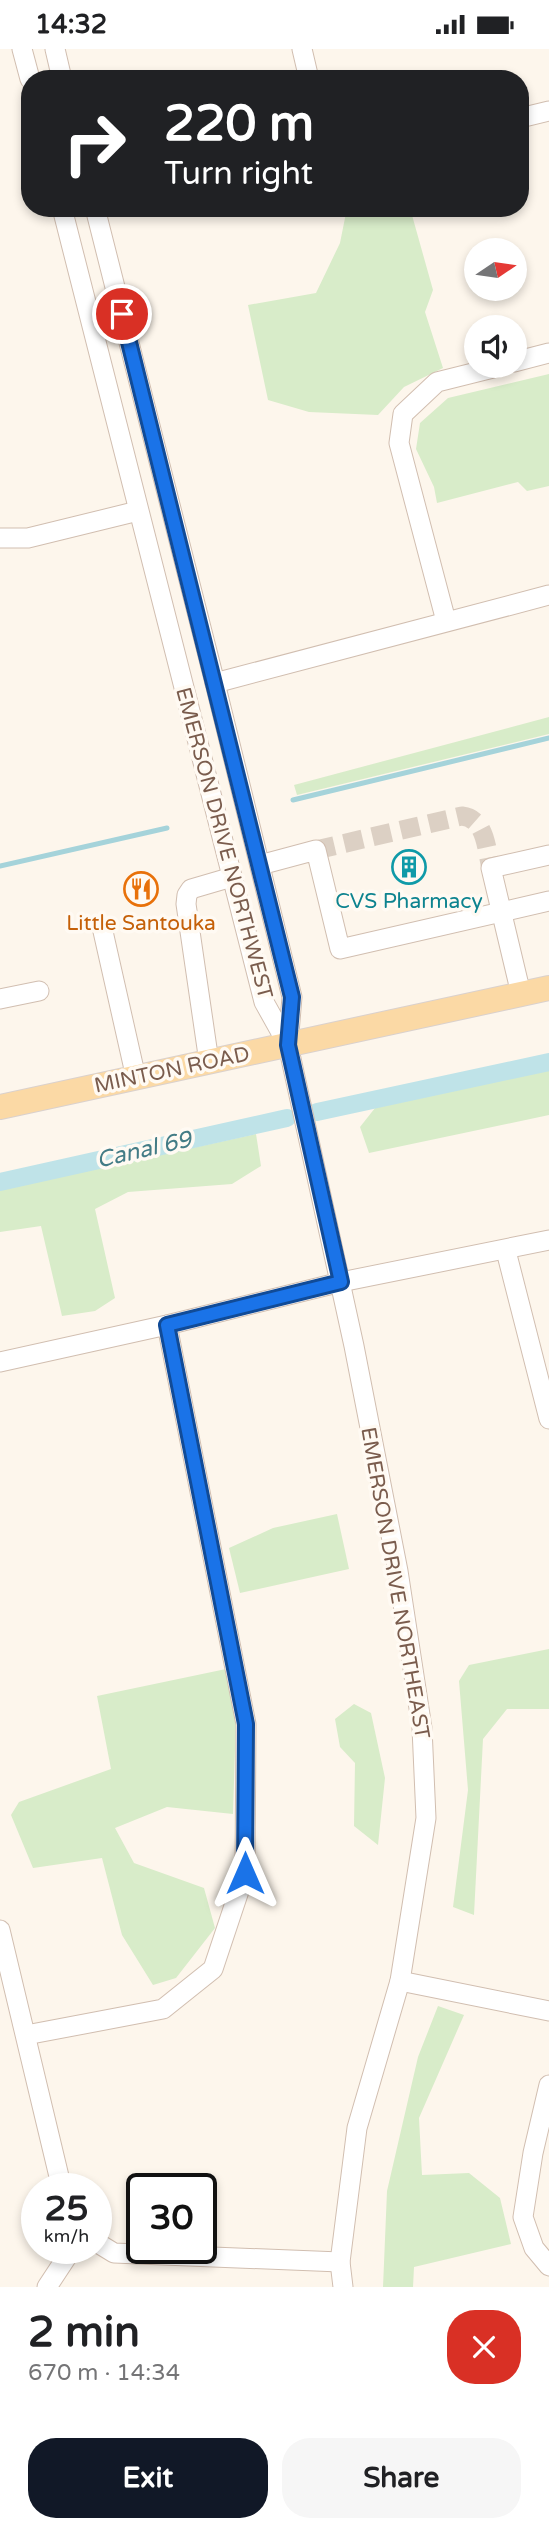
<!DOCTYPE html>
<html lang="en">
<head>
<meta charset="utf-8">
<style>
	:root { --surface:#fff; --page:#f6f6f6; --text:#202124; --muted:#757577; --accent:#111827 }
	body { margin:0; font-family:"Varela Round",sans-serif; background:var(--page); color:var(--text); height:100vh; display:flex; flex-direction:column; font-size:26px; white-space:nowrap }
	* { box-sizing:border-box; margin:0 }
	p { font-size:23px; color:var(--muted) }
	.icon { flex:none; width:38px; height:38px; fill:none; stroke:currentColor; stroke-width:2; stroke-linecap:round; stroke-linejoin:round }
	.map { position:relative; height:2238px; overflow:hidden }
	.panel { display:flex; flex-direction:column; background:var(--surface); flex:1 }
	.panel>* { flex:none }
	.banner { position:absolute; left:21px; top:21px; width:508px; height:147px; border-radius:28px; box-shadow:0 4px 10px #0003; background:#202124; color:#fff; overflow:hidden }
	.needle { width:46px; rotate:77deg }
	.fabs { position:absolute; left:464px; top:189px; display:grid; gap:14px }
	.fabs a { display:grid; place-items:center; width:63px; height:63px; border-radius:50%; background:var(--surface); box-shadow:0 4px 10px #0003; font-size:35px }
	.speed { position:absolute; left:21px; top:2124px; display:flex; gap:14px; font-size:35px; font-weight:700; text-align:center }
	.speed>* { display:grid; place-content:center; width:91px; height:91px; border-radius:50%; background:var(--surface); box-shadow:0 4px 10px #0003; line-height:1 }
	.speed small { font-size:18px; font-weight:400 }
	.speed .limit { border:4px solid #111; border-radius:10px; background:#fff; color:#111 }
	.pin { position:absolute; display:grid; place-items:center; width:60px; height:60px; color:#fff; margin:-30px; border:4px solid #fff; border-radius:50%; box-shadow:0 2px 7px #0007 }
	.me { position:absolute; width:77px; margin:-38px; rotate:0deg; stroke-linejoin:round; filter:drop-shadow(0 0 5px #0008) }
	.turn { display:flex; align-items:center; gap:24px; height:147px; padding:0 28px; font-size:32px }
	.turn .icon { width:91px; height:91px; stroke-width:2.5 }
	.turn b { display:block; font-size:49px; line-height:60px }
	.round { display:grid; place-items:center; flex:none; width:74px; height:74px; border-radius:28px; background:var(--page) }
	.headline { display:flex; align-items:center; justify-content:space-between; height:119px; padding:0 28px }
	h1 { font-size:42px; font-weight:700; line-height:52px }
	.cta { display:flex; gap:14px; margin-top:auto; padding:14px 28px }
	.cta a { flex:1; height:80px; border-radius:28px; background:var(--accent); color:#fff; font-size:28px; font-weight:700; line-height:80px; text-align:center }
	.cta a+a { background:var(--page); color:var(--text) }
	.status { display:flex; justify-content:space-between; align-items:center; height:49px; padding:0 35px; background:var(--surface); direction:ltr }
	.status svg { height:19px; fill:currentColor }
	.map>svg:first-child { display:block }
</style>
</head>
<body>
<div class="status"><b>14:32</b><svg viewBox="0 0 49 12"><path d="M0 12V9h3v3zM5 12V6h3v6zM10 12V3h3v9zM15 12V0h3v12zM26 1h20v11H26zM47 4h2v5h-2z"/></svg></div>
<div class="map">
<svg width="549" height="2238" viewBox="0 0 549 2238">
	<rect width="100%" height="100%" fill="#fdf6ec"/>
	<g fill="#d8ecc9">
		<path d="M 347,159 L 410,159 L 433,241 L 425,263 L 443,319 L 404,338 L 378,366 L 309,363 L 268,351 L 248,256 L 316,244 L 340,194 Z"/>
		<path d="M 549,325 L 549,437 L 527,442 L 518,433 L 437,454 L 434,438 L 416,400 L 420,374 L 448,349 Z"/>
		<path d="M 549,668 L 549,685 L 297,746 L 294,736 Z"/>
		<path d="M 549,1021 L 549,1066 L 369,1104 L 360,1078 L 375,1059 Z"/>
		<path d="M 256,1085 L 261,1117 L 232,1135 L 128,1143 L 95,1160 L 115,1249 L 95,1262 L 62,1267 L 41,1177 L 0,1183 L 0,1141 Z"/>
		<path d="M 337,1465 L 349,1520 L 240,1544 L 229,1499 L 273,1479 Z"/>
		<path d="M 549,1600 L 549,1660 L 507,1660 L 483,1690 L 474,1866 L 453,1858 L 468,1741 L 459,1632 L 469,1616 Z"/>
		<path d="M 226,1620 L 236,1669 L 233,1765 L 167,1758 L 115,1779 L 134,1814 L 204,1839 L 215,1879 L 176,1929 L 153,1936 L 122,1886 L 102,1809 L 33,1819 L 11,1766 L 19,1753 L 111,1720 L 97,1647 Z"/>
		<path d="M 354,1655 L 371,1664 L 385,1729 L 378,1796 L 354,1777 L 355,1714 L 340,1698 L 335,1670 Z"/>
		<path d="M 438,1957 L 464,1966 L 419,2069 L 422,2126 L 469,2124 L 500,2149 L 511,2195 L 414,2218 L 413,2238 L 383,2238 L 387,2142 L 418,2008 Z"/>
	</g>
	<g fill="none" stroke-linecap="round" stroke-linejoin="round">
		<g stroke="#a5d3da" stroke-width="5">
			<path d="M 293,751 L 549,689"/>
			<path d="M 0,817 L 167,779"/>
		</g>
		<g stroke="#bfe3e8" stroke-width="18">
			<path d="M 317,1063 L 549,1013"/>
			<path d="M 0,1133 L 287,1069"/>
		</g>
		<path stroke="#dcd0c4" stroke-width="19" stroke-dasharray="19 10" stroke-linecap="butt" d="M 316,801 L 462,767 C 486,770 486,799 491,819"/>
		<g stroke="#d1beb0" stroke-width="21">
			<g id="minor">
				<path d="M 22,0 L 30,30"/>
				<path d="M 55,0 L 62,30"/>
				<path d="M 302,0 L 309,30"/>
				<path d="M 520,69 L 549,62"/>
				<path d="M 62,159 L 264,953 L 288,996 L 354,1297 L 398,1522 L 422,1679 L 426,1769 L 400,1932 L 357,2079 L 340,2213 L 343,2238"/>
				<path d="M 95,159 L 215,634 L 292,948 L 288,996"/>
				<path d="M 514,313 L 549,304"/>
				<path d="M 0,489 L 28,489 L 138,462"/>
				<path d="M 446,572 L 399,394 L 403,365 L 437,333 L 501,317"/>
				<path d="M 215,634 L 549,546"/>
				<path d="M 260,816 L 316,801 L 340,900 L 549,852"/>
				<path d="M 102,878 L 136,1029"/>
				<path d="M 521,945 L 491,819 L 549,806"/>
				<path d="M 0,950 L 39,942"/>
				<path d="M 209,1013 L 186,855 L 187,846 L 191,840 L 232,828"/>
				<path d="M 506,1202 L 549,1370"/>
				<path d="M 0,1313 L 167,1276 L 341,1233 L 549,1191"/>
				<path d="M 0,1881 L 62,2140"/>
				<path d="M 400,1932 L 549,1962"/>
				<path d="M 26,1986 L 163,1960 L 213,1920 L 245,1824 L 246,1675 L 167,1276"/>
				<path d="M 549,2036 L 533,2104 L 523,2168 L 534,2199 L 549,2217"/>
				<path d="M 96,2193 L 114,2204 L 340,2213"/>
				<path d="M 47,2238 L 72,2200"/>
			</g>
		</g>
		<g stroke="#dad1cd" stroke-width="26">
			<path id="major" d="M 0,1058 L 549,939"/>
		</g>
		<use href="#minor" stroke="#fff" stroke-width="19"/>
		<use href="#major" stroke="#fbd9a5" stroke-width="24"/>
	</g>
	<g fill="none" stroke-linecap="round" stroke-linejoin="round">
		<g stroke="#114b97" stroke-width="18">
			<path id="route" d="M 122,265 L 292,948 L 288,996 L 341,1233 L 167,1276 L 246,1675 L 245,1824"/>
		</g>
		<use href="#route" stroke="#1a73e8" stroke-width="12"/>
	</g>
	<defs>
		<g id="building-ring" transform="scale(1.75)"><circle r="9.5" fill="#fffaf3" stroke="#0f9aa8" stroke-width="1.5"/><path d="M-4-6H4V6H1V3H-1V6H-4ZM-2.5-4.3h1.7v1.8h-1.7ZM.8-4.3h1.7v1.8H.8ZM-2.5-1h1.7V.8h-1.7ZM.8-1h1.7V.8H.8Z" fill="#0f9aa8"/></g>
		<g id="restaurant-ring" transform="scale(1.75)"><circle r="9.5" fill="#fffaf3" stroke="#e8710a" stroke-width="1.5"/><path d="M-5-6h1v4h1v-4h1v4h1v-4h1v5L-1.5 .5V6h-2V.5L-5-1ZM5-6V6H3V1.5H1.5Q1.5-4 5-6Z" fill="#e8710a"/></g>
	</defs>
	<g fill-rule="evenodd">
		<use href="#building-ring" x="409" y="818"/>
		<use href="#restaurant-ring" x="141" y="840"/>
	</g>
	<g text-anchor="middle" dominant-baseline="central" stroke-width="7" stroke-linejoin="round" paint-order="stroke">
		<g font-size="21" fill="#7a5c4d" stroke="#fffaf3">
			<text transform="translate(224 794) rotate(75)">EMERSON DRIVE NORTHWEST</text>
			<text transform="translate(172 1021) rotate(-12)">MINTON ROAD</text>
			<text transform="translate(395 1534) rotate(80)">EMERSON DRIVE NORTHEAST</text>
		</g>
		<g font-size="21" fill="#0d838f" stroke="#fffaf3">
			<text x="409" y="852">CVS Pharmacy</text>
		</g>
		<g font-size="21" fill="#c56008" stroke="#fffaf3">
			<text x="141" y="874">Little Santouka</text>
		</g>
		<g font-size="23" font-style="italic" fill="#437c86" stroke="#fffaf3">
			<text transform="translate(144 1101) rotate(-13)">Canal 69</text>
		</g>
	</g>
</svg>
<div class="fabs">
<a><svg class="needle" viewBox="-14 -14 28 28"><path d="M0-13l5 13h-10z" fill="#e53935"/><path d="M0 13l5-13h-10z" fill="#757577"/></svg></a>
<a><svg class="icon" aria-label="sound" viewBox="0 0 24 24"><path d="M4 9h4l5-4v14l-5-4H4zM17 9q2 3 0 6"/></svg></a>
</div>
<div class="speed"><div>25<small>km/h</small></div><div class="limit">30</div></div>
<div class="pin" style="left:122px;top:265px;background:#d93025"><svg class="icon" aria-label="arrive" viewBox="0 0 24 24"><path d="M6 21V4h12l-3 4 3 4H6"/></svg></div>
<svg class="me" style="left:245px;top:1824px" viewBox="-20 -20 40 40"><path d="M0-17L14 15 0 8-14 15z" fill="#1a73e8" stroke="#fff" stroke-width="4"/></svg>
<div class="banner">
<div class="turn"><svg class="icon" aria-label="right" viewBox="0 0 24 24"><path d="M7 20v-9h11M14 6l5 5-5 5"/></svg><div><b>220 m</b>Turn right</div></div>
</div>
</div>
<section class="panel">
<div class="headline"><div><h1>2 min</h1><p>670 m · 14:34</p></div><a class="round" style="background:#d93025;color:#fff"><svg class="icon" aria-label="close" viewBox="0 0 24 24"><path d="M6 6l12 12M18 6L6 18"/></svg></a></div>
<div class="cta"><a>Exit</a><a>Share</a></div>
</section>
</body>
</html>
